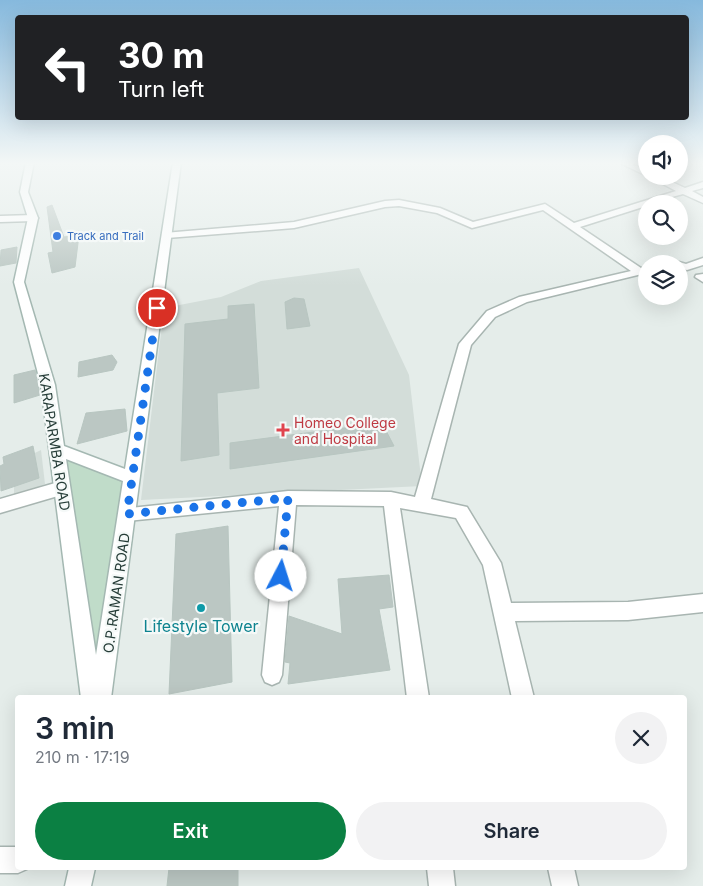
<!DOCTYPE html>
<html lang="en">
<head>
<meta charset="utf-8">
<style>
	:root { --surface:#fff; --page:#f2f2f3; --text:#1f2937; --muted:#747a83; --accent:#0b8043 }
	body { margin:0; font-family:Inter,sans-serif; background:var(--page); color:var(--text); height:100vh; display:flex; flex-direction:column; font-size:19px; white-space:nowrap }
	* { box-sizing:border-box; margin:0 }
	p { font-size:16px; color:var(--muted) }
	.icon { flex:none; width:28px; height:28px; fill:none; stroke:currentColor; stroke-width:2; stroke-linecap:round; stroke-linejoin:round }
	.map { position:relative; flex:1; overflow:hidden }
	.drawer { position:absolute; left:15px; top:695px; width:672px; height:175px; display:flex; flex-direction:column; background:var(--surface); border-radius:5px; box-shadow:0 5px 20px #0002 }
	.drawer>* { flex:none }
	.banner { position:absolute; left:15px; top:15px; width:674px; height:105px; border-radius:5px; box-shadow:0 5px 20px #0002; background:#202124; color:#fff; overflow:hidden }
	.buttons { position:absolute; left:638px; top:135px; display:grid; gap:10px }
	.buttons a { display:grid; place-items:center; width:50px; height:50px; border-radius:50%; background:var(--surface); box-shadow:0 5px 20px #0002; font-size:25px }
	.pin { position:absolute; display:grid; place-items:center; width:42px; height:42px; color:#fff; margin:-21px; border:2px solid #fff; border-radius:50%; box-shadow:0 1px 5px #0007 }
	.me { position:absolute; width:55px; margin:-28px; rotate:5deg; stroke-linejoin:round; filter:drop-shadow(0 0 4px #0008) }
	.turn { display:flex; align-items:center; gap:18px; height:105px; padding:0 20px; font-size:22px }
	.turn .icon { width:65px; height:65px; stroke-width:2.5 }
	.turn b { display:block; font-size:35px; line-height:42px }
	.round { display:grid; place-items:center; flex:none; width:52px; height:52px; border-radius:26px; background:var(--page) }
	.head { display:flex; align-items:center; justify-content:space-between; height:85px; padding:0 20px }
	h1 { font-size:30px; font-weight:600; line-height:38px }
	.primary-button { display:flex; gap:10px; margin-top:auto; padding:10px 20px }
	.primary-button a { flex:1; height:58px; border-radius:30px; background:var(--accent); color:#fff; font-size:20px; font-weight:600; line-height:58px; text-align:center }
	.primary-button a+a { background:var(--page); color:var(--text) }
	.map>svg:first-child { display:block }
</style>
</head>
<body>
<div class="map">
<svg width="703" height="886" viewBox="0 0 703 886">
	<rect width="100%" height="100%" fill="#e5edea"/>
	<g fill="#d3ddd9">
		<path d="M 359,268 L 409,375 L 422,486 L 141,500 L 164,308 L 221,297 L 261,281 Z"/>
		<path d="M 41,450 L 45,484 L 14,498 L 14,463 Z"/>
	</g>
	<path fill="#c0dcc9" d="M 64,456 L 132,478 L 91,685 Z"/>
	<g fill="#bbc7c3" stroke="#b8c6c1">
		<path d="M 52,205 L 64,237 L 79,235 L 75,267 L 52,273 L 48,253 L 53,252 L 47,207 Z"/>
		<path d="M 17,247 L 16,263 L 0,266 L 1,250 Z"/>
		<path d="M 294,298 L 304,299 L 310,326 L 287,329 L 285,302 Z"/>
		<path d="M 254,304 L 259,388 L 217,393 L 219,455 L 181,461 L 185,324 L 228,319 L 228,306 Z"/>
		<path d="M 112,355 L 117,362 L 113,370 L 78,377 L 79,362 Z"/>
		<path d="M 35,370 L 40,395 L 14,403 L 14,375 Z"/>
		<path d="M 125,409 L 127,431 L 77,444 L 86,413 Z"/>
		<path d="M 382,423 L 394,446 L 230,469 L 230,443 Z"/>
		<path d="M 33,446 L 39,478 L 1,491 L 0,466 L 4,464 L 3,457 Z"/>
		<path d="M 228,526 L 232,682 L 169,694 L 176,534 Z"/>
		<path d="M 389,575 L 393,607 L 379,609 L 390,670 L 288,684 L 290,663 L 285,662 L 289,616 L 342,634 L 338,579 Z"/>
		<path d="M 169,868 L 238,868 L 238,886 L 167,886 Z"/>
	</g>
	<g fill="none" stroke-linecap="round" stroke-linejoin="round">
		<g stroke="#a8b5b1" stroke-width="3">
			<g id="street">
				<path d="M 618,162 L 629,162 L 646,171 L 647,176 Z"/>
				<path d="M 648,176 L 659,176 L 685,188 L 703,182 L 703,188 L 692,191 L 703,197 L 703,203 L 683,194 L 646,204 L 646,206 L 580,227 L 641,268 L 646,267 L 646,273 L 527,302 L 495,317 L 471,345 L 431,499 L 467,507 L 501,563 L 511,603 L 628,602 L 703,594 L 703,612 L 628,620 L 515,621 L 534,698 L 512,698 L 483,565 L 456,518 L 400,508 L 429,698 L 407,698 L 384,506 L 296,505 L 282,675 L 279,682 L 272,685 L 265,682 L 262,675 L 279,506 L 127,521 L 121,519 L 119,514 L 121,509 L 288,491 L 391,492 L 415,497 L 459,344 L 487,311 L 519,297 L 631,271 L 543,210 L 472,228 L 437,213 L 399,206 L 385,207 L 294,228 L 167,238 L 162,235 L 164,233 L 294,222 L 385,201 L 399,200 L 440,208 L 473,222 L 545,204 L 574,223 L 676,191 Z"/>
				<path d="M 0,216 L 33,215 L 38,218 L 33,221 L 0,222 Z"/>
				<path d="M 703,258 L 703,265 L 687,270 L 679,268 L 679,264 L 675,264 L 679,262 L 686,264 Z"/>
				<path d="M 703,274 L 703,282 L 695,277 L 696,275 Z"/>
				<path d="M 62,481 L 68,483 L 70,488 L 68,493 L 0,513 L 0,499 Z"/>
				<path d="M 0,847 L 18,847 L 18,868 L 27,869 L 18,873 L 0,873 Z"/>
				<path d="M 427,868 L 453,868 L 455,886 L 429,886 Z"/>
				<path d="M 548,868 L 574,868 L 578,886 L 552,886 Z"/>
			</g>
		</g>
		<g stroke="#a4b8b2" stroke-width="3">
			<g id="secondary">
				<path d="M 26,162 L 34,162 L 28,192 L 38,218 L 24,282 L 55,385 L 64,446 L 125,469 L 173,162 L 181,162 L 111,698 L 81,698 L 41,385 L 14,282 L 28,218 L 20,192 ZM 66,459 L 123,481 L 96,655 Z"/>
				<path d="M 69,868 L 95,868 L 91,886 L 65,886 Z"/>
			</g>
		</g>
		<use href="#street" fill="#fff" fill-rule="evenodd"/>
		<use href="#secondary" fill="#fff" fill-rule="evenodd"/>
	</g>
	<linearGradient id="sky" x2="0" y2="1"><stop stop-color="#86b9dd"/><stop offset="0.57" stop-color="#f3f7f6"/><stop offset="1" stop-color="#f3f7f6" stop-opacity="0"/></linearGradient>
	<rect width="703" height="286" fill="url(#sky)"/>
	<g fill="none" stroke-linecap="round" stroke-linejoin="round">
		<path stroke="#1a73e8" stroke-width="9" stroke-dasharray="0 16.2" d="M 157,308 L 127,514 L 288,498 L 281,576"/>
	</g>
	<circle fill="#3f7fe0" stroke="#f5f9f8" stroke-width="2" cx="57" cy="236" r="5"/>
	<path fill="#e0444e" stroke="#f5f9f8" stroke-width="2" d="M280.5 422.5h5v5h5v5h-5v5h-5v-5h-5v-5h5z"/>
	<circle fill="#0f9aa8" stroke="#f5f9f8" stroke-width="2" cx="201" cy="608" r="5"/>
	<g text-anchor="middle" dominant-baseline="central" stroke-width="4.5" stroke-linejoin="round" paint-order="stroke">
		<g font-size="11" fill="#366cbe" stroke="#f5f9f8" text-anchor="start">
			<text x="67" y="236">Track and Trail</text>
		</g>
		<g font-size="14" fill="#be3a42" stroke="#f5f9f8" text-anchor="start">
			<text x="294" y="422">Homeo College<tspan x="294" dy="16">and Hospital</tspan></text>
		</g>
		<g font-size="14" fill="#263d38" stroke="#f5f9f8">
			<text transform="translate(55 442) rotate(81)">KARAPARMBA ROAD</text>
			<text transform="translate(116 593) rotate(-82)">O.P.RAMAN ROAD</text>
		</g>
		<g font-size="16" fill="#0d838f" stroke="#f5f9f8">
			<text x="201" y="626">Lifestyle Tower</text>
		</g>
	</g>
</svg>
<div class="buttons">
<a><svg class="icon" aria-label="sound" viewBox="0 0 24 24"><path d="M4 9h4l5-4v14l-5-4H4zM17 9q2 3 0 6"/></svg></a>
<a><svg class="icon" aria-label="search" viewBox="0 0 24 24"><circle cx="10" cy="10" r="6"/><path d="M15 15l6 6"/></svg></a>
<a><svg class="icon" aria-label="layers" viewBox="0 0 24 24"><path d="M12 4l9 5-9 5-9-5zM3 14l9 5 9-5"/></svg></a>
</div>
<div class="pin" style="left:157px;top:308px;background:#d93025"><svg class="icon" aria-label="arrive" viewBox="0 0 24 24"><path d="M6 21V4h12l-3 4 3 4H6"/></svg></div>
<svg class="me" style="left:281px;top:576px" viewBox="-20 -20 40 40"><circle r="19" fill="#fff"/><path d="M0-13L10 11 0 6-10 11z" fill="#1a73e8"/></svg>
<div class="banner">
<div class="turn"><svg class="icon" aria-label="left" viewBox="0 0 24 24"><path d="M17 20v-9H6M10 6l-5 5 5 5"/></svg><div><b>30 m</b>Turn left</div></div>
</div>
<section class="drawer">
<div class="head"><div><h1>3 min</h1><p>210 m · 17:19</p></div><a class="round"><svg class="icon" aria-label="close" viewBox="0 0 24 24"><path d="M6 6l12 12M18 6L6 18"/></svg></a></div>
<div class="primary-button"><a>Exit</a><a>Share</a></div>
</section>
</div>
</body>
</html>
